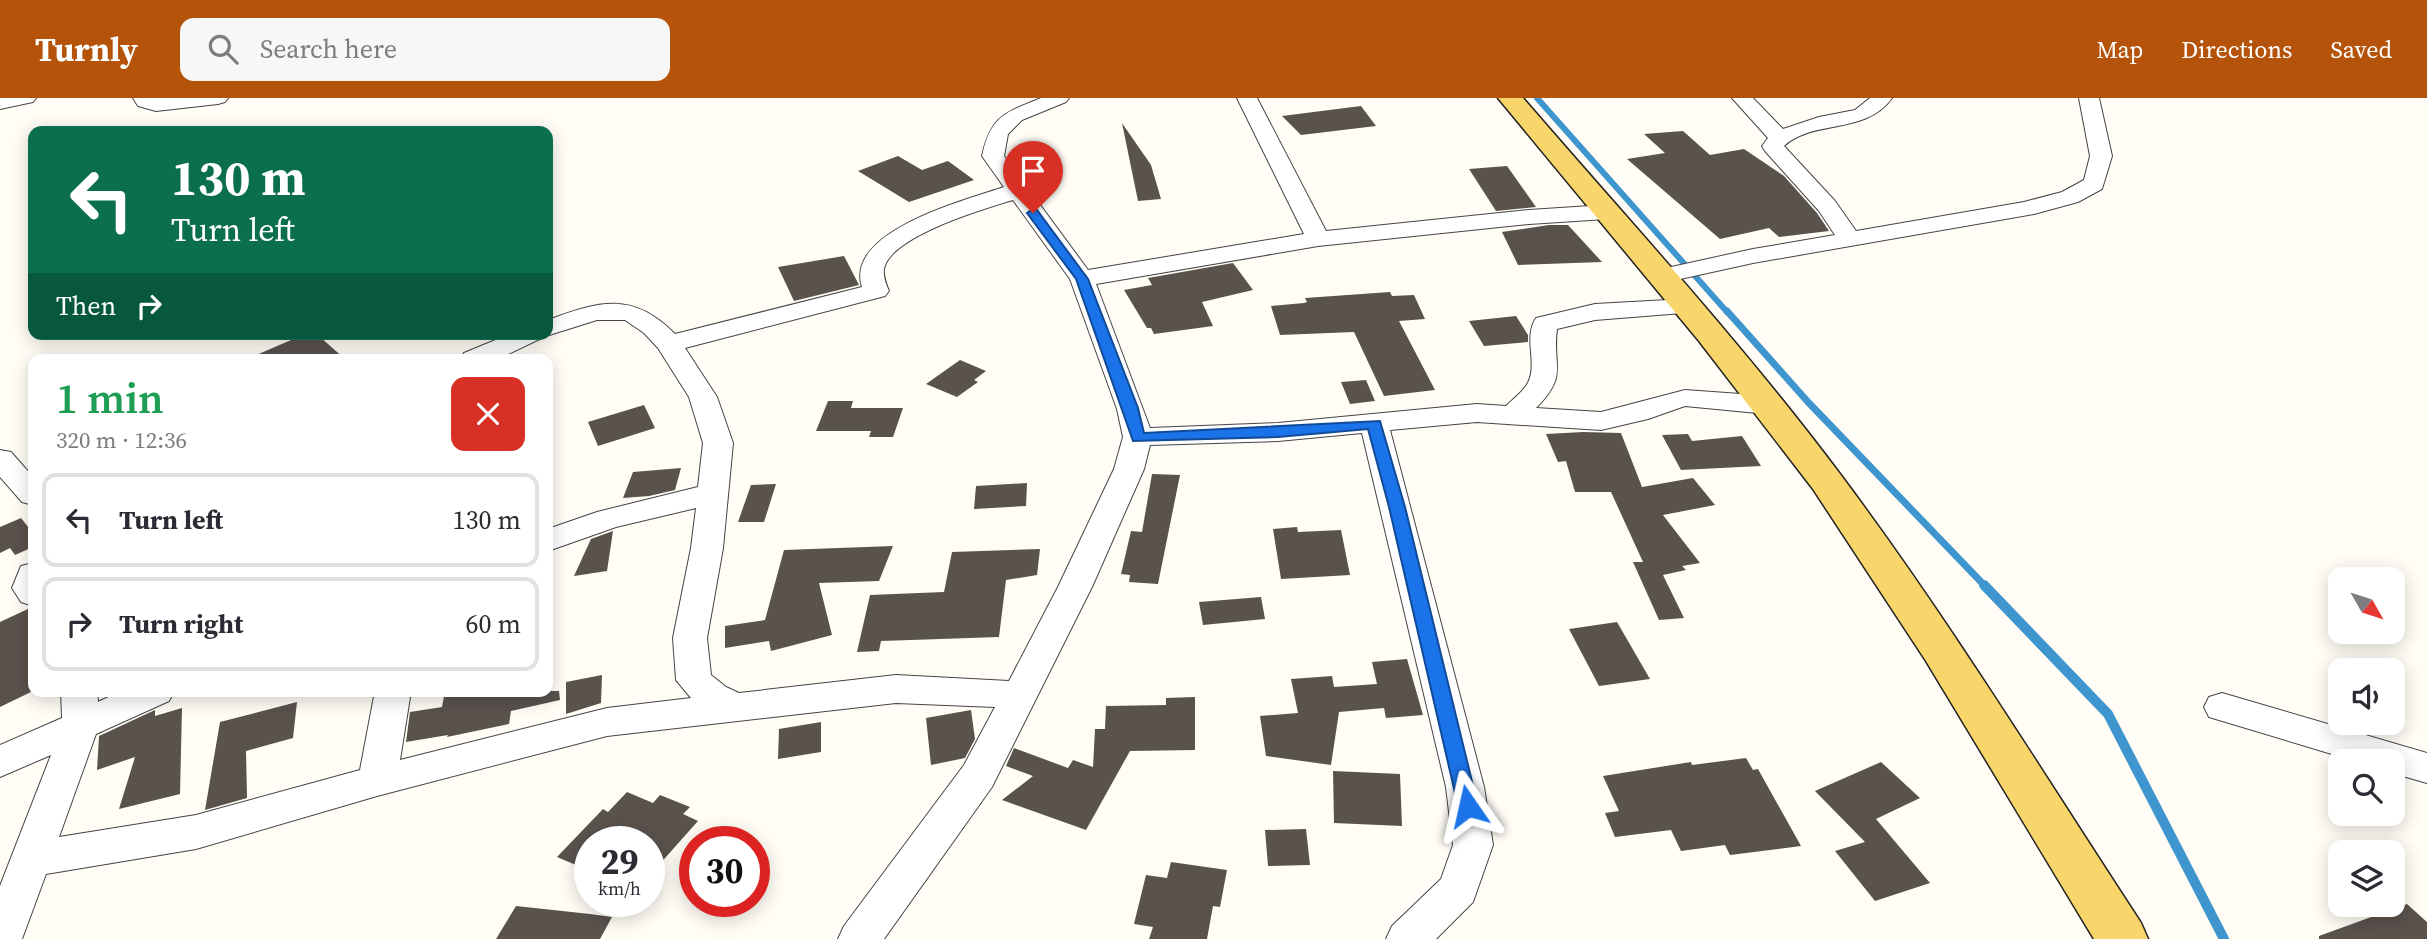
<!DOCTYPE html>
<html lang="en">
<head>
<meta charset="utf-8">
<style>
	:root { --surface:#fff; --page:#f7f7f7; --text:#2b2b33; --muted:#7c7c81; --line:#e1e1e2; --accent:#b45309 }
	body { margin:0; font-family:"Source Serif 4",serif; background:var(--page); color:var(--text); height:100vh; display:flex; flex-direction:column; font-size:26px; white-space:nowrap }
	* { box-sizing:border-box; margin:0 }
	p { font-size:23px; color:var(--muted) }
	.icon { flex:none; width:38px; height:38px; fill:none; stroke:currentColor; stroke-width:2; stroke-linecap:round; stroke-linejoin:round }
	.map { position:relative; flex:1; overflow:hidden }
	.drawer { position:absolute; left:28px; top:256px; width:525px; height:343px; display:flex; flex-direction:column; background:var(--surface); border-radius:14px; box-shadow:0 4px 18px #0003 }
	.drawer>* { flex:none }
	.banner { position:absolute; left:28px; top:28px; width:525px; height:214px; border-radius:14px; box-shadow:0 4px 18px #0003; background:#0b6e4f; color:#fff; overflow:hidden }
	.needle { width:46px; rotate:129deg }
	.tools { position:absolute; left:2328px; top:469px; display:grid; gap:14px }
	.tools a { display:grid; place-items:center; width:77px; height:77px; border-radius:14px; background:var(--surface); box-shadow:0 4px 18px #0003; font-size:35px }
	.speed { position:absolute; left:574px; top:728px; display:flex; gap:14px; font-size:35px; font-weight:700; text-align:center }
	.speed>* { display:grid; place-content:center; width:91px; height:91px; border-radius:50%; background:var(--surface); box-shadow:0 4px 18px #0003; line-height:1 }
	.speed small { font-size:18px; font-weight:400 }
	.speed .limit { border:10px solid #d22; background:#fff; color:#111 }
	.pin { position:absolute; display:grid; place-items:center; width:60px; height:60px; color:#fff; margin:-72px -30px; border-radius:50% 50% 50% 0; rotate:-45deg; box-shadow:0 0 7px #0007 }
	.pin .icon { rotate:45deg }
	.me { position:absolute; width:77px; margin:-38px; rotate:349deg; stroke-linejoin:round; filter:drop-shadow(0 0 5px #0008) }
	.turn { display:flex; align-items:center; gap:24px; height:147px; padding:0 28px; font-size:32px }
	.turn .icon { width:91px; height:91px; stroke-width:2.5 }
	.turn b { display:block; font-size:49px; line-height:60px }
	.then { display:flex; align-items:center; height:66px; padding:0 28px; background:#0003; gap:14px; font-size:26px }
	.round { display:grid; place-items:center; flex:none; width:74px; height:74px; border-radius:14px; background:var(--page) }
	.headline { display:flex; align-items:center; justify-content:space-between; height:119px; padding:0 28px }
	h1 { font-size:42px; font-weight:600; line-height:52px; color:#1e9e55 }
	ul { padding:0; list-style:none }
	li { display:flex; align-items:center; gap:21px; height:94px; margin:0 14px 10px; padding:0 14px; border:4px solid var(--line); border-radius:14px }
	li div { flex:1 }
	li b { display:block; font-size:26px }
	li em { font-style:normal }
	header { display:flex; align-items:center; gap:42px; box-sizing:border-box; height:98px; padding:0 35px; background:var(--accent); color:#fff }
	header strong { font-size:33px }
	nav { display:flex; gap:38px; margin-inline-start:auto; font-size:24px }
	.search { width:490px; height:63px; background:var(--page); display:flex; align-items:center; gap:18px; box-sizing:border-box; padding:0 24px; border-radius:14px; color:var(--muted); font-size:26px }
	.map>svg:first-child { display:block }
</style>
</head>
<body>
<header>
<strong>Turnly</strong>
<div class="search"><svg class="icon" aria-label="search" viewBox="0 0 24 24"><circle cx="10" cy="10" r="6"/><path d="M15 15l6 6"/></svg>Search here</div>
<nav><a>Map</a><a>Directions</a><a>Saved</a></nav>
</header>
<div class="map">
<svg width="2427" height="841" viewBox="0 0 2427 841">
	<rect width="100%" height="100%" fill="#fffdf5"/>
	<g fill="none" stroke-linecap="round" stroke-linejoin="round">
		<path stroke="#3f96cf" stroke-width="6" d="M 1537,0 L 1728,215"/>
		<path stroke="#3f96cf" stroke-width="7" d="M 1727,213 L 1808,304 L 1986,489"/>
		<path stroke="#3f96cf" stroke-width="10" d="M 1984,487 L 2108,616 L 2224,841"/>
	</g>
	<g fill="#5a524d">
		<path d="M 1361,8 L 1376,28 L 1301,37 L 1282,18 Z"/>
		<path d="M 1122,25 L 1151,67 L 1161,101 L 1138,103 Z"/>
		<path d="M 1683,33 L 1710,57 L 1744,51 L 1784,78 L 1817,115 L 1829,133 L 1779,139 L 1769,130 L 1720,141 L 1627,61 L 1665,55 L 1644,36 Z"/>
		<path d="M 898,58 L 922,72 L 948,63 L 974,82 L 909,104 L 858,73 Z"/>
		<path d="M 1507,68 L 1536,109 L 1496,113 L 1469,71 Z"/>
		<path d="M 1549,127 L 1568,127 L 1602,164 L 1518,167 L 1502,134 Z"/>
		<path d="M 844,158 L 859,187 L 794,203 L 778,169 Z"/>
		<path d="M 1233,165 L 1253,192 L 1202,204 L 1213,228 L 1154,236 L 1151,230 L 1147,230 L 1124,192 L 1152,187 L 1148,180 Z"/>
		<path d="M 1390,194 L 1392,198 L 1414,197 L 1425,221 L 1399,223 L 1435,292 L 1384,298 L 1354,234 L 1280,237 L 1271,208 L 1304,205 L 1307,204 L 1305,200 Z"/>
		<path d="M 1516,218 L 1528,237 L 1528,244 L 1484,248 L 1469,223 Z"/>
		<path d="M 305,236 L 313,241 L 320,239 L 345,261 L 247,261 Z"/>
		<path d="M 960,262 L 986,273 L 974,282 L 978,284 L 957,299 L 926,286 Z"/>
		<path d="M 1366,282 L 1375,303 L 1350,306 L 1341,284 Z"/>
		<path d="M 828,303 L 853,303 L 851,310 L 903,310 L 893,339 L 869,339 L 871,333 L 816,333 Z"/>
		<path d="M 644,307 L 655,330 L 598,348 L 588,324 Z"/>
		<path d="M 1583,334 L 1621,335 L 1642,389 L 1693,380 L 1715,407 L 1663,417 L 1700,465 L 1682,468 L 1686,472 L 1663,477 L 1684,520 L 1659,522 L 1633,464 L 1643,464 L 1611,394 L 1575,394 L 1566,363 L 1558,364 L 1546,336 Z"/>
		<path d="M 1688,336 L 1692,343 L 1742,338 L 1761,368 L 1681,372 L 1662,337 Z"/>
		<path d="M 681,370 L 675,392 L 649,398 L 623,400 L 633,374 Z"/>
		<path d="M 1152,376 L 1180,377 L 1158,486 L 1129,484 L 1130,477 L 1121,476 L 1131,433 L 1142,434 Z"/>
		<path d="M 1027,385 L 1026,408 L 974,411 L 976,388 Z"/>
		<path d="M 776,386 L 764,424 L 738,424 L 751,387 Z"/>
		<path d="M 21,420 L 33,435 L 33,449 L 15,457 L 10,450 L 0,455 L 0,429 Z"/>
		<path d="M 1297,429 L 1298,434 L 1341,432 L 1350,477 L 1281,481 L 1273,431 Z"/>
		<path d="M 613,433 L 607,473 L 574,478 L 591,441 Z"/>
		<path d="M 893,448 L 879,483 L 819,485 L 832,537 L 771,553 L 769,543 L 725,550 L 725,528 L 765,522 L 784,452 Z"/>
		<path d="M 1040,451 L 1037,477 L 1006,482 L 999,539 L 881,543 L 879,553 L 857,554 L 870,497 L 944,494 L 952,454 Z"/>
		<path d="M 1261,499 L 1265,521 L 1203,527 L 1199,504 Z"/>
		<path d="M 30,510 L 33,510 L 33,593 L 0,609 L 0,524 Z"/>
		<path d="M 1617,524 L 1650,581 L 1599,588 L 1569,531 Z"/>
		<path d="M 1407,561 L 1423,617 L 1386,620 L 1384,610 L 1339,614 L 1331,667 L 1266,658 L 1260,618 L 1298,615 L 1291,581 L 1332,578 L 1334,589 L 1377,586 L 1372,564 Z"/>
		<path d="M 602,577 L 601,605 L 566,616 L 566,584 Z"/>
		<path d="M 445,593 L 559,593 L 560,602 L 511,613 L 509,626 L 447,639 L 448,637 L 406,644 L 410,614 L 442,609 Z"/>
		<path d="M 1195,599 L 1195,652 L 1130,653 L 1086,732 L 1002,702 L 1033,678 L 1006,668 L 1014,650 L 1068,670 L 1073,662 L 1093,669 L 1095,631 L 1105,631 L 1106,608 L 1166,607 L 1166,600 Z"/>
		<path d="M 297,604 L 293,640 L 246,653 L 247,700 L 205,712 L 220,624 Z"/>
		<path d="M 182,610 L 180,696 L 119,711 L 135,659 L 97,672 L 99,638 L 155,612 L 155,618 Z"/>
		<path d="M 971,612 L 975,641 L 965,660 L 931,667 L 926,620 Z"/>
		<path d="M 821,624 L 821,654 L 778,661 L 779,631 Z"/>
		<path d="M 1746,660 L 1753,672 L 1758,671 L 1801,748 L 1730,757 L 1725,747 L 1681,753 L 1671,732 L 1615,739 L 1605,715 L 1619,713 L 1603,678 L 1691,664 L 1692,667 Z"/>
		<path d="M 1881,664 L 1920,700 L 1876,721 L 1930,785 L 1875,803 L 1835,753 L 1865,744 L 1815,693 Z"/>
		<path d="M 1333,673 L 1400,676 L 1402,728 L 1334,725 Z"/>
		<path d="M 627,694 L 653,705 L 660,697 L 690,709 L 683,716 L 698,723 L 649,778 L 649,744 L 590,744 L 590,773 L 557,759 L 603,711 L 608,714 Z"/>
		<path d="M 1306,731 L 1310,767 L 1268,768 L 1265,732 Z"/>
		<path d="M 1171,764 L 1227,772 L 1220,809 L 1213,808 L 1207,841 L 1149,841 L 1153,829 L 1134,826 L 1146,777 L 1167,780 Z"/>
		<path d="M 2407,806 L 2427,824 L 2427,841 L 2319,841 L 2319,838 Z"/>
		<path d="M 516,808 L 590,816 L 612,819 L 600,841 L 496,841 Z"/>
	</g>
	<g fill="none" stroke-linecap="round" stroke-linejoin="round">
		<g stroke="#444" stroke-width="2">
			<g id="minor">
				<path d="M 0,0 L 36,0 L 33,4 L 0,11 Z"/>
				<path d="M 133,0 L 228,0 L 225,4 L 218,6 L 156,13 L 138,8 Z"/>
				<path d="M 1041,0 L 1069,0 L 1066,4 L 1022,22 L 1008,36 L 1004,58 L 1088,172 L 1304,136 L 1237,0 L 1257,0 L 1326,133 L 1529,112 L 1606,107 L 1614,109 L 1618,114 L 1614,119 L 1606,121 L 1529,126 L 1318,148 L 1096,186 L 1150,330 L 1278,325 L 1477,306 L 1506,308 C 1512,302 1521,295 1526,288 C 1540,268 1522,241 1536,220 L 1595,206 L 1686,201 L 1695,204 L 1699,209 L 1695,214 L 1595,222 L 1557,231 C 1552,269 1569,277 1536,310 L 1601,314 L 1685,292 L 1768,298 L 1778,301 L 1782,307 L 1778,313 L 1768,316 L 1685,308 L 1648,321 L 1601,332 L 1477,324 L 1390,332 L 1484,689 L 1493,747 L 1473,804 L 1436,841 L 1386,841 L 1392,828 L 1441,781 L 1453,747 L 1446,689 L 1362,335 L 1278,343 L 1150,347 L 1144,371 L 1092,489 L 992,689 L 884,841 L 838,841 L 844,828 L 964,667 L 995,609 L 896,605 L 607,638 L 377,698 L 196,751 L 46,776 L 22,841 L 0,841 L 0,788 L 51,657 L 0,679 L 0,647 L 62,620 L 61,593 L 97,593 L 98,604 L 121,593 L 174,593 L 169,603 L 96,636 L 59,739 L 196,717 L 360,672 L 375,593 L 411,593 L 400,662 L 607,610 L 691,600 L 676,582 L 673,540 L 691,450 L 696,410 L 616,429 L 548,453 L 548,431 L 597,414 L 698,389 L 703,345 L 689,299 L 658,250 L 644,235 L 625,222 L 597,222 L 546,238 L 498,261 L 461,261 L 464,255 L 510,236 L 548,236 L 548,222 C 599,203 633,193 675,236 L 862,189 C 844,133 966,102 1004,89 L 982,58 C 991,17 1005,15 1041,0 ZM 1013,102 L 1070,181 L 1117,311 L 1123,339 L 1114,371 L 1058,489 L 1009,583 L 896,577 L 739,595 L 726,589 L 711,577 L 707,540 L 723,450 L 733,345 L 717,299 L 685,250 L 885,198 L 889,193 C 886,186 883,179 884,171 C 890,138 984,111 1013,102 Z"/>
				<path d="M 1732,0 L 1753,0 L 1783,31 L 1819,19 L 1855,12 L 1870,0 L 1892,0 C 1866,37 1813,21 1784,48 L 1835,103 L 1856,133 L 2024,104 L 2062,94 L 2084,82 L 2090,58 L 2079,0 L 2099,0 L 2112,58 L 2102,91 L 2078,104 L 2034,116 L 1753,165 L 1662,185 L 1653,183 L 1650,178 L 1653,173 L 1753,151 L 1835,137 L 1819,113 L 1765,53 L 1762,48 L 1768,40 Z"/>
				<path d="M 0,352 L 11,354 L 33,379 L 33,407 L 22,404 L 0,379 Z"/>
				<path d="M 33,465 L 33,508 L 21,504 L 12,490 L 21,468 Z"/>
				<path d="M 2222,595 L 2427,655 L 2427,685 L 2392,675 L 2392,663 L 2355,663 L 2209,619 L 2204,609 L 2209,599 Z"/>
			</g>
		</g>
		<g stroke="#222" stroke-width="3">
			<path id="primary" d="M 1498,0 L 1523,0 C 1630,124 1742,245 1840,376 C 1948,520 2042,674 2141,825 L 2148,841 L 2094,841 L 1926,563 L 1813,391 L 1699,243 Z"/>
		</g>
		<use href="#minor" fill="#fff" fill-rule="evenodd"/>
		<use href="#primary" fill="#f9d66b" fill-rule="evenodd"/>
	</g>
	<path fill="#1a73e8" stroke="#114b97" stroke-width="2" d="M 1033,111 L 1037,112 L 1088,181 L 1138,310 L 1144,335 L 1380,323 L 1405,409 L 1478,708 L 1475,714 L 1468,716 L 1461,714 L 1458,708 L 1389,409 L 1368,331 L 1278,339 L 1133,343 L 1076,181 L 1027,115 Z"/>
</svg>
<div class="tools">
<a><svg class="needle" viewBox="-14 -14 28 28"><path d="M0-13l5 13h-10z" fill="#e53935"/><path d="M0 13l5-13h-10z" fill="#7c7c81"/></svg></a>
<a><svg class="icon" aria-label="sound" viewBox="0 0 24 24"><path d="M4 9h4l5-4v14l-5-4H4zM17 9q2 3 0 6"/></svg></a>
<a><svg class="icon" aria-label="search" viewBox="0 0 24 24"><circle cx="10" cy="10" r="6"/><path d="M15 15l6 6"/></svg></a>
<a><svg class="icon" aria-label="layers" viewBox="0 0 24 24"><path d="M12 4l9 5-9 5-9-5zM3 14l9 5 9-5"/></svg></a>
</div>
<div class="speed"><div>29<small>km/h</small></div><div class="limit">30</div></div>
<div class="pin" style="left:1033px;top:115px;background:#d93025"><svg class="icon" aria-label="arrive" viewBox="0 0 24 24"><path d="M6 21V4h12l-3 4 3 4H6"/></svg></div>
<svg class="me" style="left:1468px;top:708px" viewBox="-20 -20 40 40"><path d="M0-17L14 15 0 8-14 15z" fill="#1a73e8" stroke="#fff" stroke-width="4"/></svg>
<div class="banner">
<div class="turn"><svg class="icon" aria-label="left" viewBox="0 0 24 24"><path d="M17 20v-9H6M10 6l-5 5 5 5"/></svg><div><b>130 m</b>Turn left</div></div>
<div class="then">Then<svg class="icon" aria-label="right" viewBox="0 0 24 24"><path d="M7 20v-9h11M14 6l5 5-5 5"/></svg></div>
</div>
<section class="drawer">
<div class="headline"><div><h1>1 min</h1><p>320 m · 12:36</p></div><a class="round" style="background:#d93025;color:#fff"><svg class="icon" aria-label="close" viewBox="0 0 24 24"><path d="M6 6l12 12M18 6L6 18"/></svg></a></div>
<ul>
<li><svg class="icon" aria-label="left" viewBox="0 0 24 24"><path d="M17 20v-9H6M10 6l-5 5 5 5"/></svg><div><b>Turn left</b></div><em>130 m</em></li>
<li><svg class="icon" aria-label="right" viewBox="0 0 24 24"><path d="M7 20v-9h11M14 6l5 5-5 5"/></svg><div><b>Turn right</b></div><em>60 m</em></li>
</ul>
</section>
</div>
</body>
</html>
